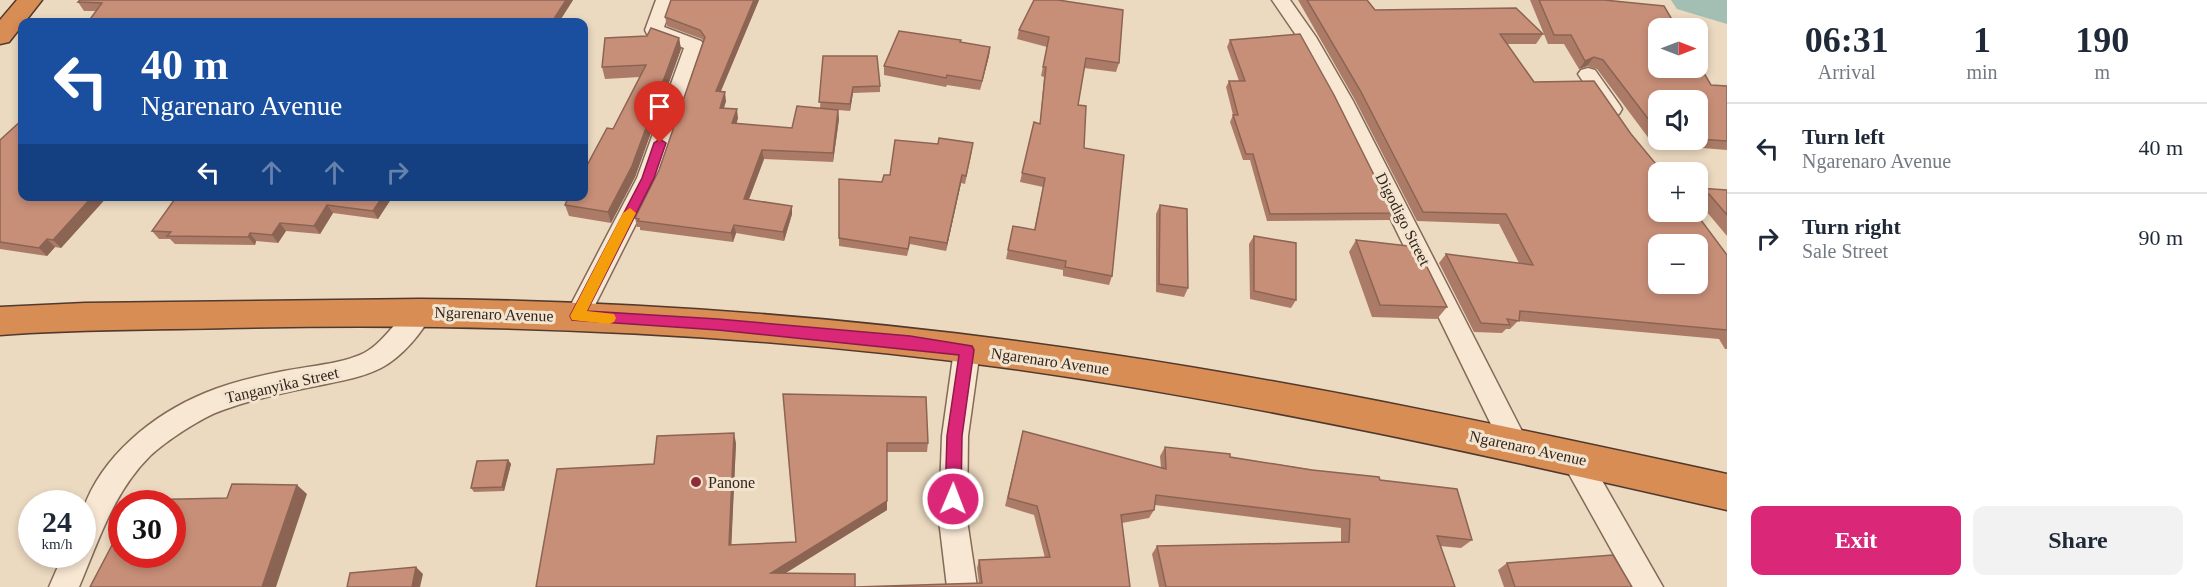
<!DOCTYPE html>
<html lang="en">
<head>
<meta charset="utf-8">
<style>
	:root { --surface:#fff; --page:#f2f2f3; --text:#1f2937; --muted:#747a83; --line:#e0e1e3; --accent:#db2777 }
	body { margin:0; font-family:Georgia,serif; background:var(--page); color:var(--text); height:100vh; display:flex; flex-direction:column; font-size:22px; white-space:nowrap }
	* { box-sizing:border-box; margin:0 }
	p { font-size:20px; color:var(--muted) }
	.icon { flex:none; width:33px; height:33px; fill:none; stroke:currentColor; stroke-width:2; stroke-linecap:round; stroke-linejoin:round }
	.map { position:relative; flex:1; overflow:hidden }
	.panel { display:flex; flex-direction:column; background:var(--surface); width:480px }
	.panel>* { flex:none }
	.top-card { position:absolute; left:18px; top:18px; width:570px; height:183px; border-radius:12px; box-shadow:0 3px 9px #0003; background:#1a4fa0; color:#fff; overflow:hidden }
	.needle { width:39px; rotate:90deg }
	.tools { position:absolute; left:1648px; top:18px; display:grid; gap:12px }
	.tools a { display:grid; place-items:center; width:60px; height:60px; border-radius:12px; background:var(--surface); box-shadow:0 3px 9px #0003; font-size:30px }
	.speed { position:absolute; left:18px; top:490px; display:flex; gap:12px; font-size:30px; font-weight:700; text-align:center }
	.speed>* { display:grid; place-content:center; width:78px; height:78px; border-radius:50%; background:var(--surface); box-shadow:0 3px 9px #0003; line-height:1 }
	.speed small { font-size:15px; font-weight:400 }
	.speed .limit { border:9px solid #d22; background:#fff; color:#111 }
	.pin { position:absolute; display:grid; place-items:center; width:51px; height:51px; color:#fff; margin:-62px -26px; border-radius:50% 50% 50% 0; rotate:-45deg; box-shadow:0 0 6px #0007 }
	.pin .icon { rotate:45deg }
	.me { position:absolute; width:66px; margin:-33px; rotate:1deg; stroke-linejoin:round; filter:drop-shadow(0 0 4px #0008) }
	.turn { display:flex; align-items:center; gap:21px; height:126px; padding:0 24px; font-size:27px }
	.turn .icon { width:78px; height:78px; stroke-width:2.5 }
	.turn b { display:block; font-size:42px; line-height:51px }
	.lanes { display:flex; align-items:center; height:57px; padding:0 24px; background:#0003; justify-content:center; gap:30px; direction:ltr }
	.lanes .off { opacity:.35 }
	.eta { display:flex; justify-content:space-evenly; align-items:center; height:102px; text-align:center }
	.eta b { font-size:36px; font-weight:800; line-height:42px }
	.button { display:flex; gap:12px; margin-top:auto; padding:12px 24px }
	.button a { flex:1; height:69px; border-radius:12px; background:var(--accent); color:#fff; font-size:24px; font-weight:800; line-height:69px; text-align:center }
	.button a+a { background:var(--page); color:var(--text) }
	ul { padding:0; list-style:none }
	li { display:flex; align-items:center; gap:18px; height:90px; padding:0 24px; border-top:2px solid var(--line) }
	li div { flex:1 }
	li b { display:block; font-size:22px }
	li em { font-style:normal }
	main { display:flex; flex:1; min-height:0 }
	.map>svg:first-child { display:block }
</style>
</head>
<body>
<main>
<div class="map">
<svg width="1727" height="587" viewBox="0 0 1727 587">
	<rect width="100%" height="100%" fill="#ebd9c0"/>
	<g fill="none" stroke-linecap="round" stroke-linejoin="round">
		<path fill="#a3beb2" fill-rule="evenodd" d="M 1671,0 L 1727,0 L 1727,24 L 1677,9 Z"/>
		<g stroke="#836a59" stroke-width="3">
			<g id="street">
				<path d="M 656,0 L 674,0 L 664,27 L 701,41 L 704,45 L 659,178 L 586,323 L 577,326 L 568,323 L 565,316 L 637,178 L 684,48 L 647,34 L 645,30 Z"/>
				<path d="M 1272,0 L 1290,0 L 1316,37 L 1353,101 L 1525,437 L 1529,445 L 1525,453 L 1515,457 L 1505,453 L 1333,101 L 1298,38 Z"/>
				<path d="M 1588,68 L 1595,70 L 1619,104 L 1622,109 L 1619,114 L 1612,116 L 1605,114 L 1578,74 L 1581,70 Z"/>
				<path d="M 421,302 L 430,305 L 433,312 C 422,333 402,357 381,368 C 359,379 334,382 311,387 C 281,393 251,400 223,410 C 202,417 166,441 150,456 C 113,493 99,540 79,587 L 49,587 L 63,555 L 82,555 C 82,541 79,522 83,510 C 101,456 154,414 205,393 C 228,383 255,377 279,372 C 306,366 339,365 364,353 C 387,341 402,309 421,302 Z"/>
				<path d="M 967,340 L 976,343 L 980,350 L 968,436 L 967,520 L 977,587 L 947,587 L 939,520 L 942,436 L 954,350 L 958,343 Z"/>
				<path d="M 1574,446 L 1584,449 L 1663,587 L 1632,587 L 1560,458 L 1564,449 Z"/>
			</g>
		</g>
		<g stroke="#51392d" stroke-width="3">
			<g id="highway">
				<path d="M 17,0 L 42,0 L 9,42 L 0,44 L 0,20 Z"/>
				<path d="M 420,299 C 652,301 885,320 1114,355 C 1320,386 1524,430 1727,474 L 1727,510 C 1491,456 1254,403 1014,369 C 753,333 491,322 228,328 C 152,330 76,329 0,335 L 0,307 L 85,303 Z"/>
			</g>
		</g>
		<use href="#street" fill="#f7e7d3" fill-rule="evenodd"/>
		<use href="#highway" fill="#d88d54" fill-rule="evenodd"/>
	</g>
	<g fill="#ac7b67" fill-rule="evenodd">
		<path d="M 573,0 L 559,22 L 88,22 L 96,11 L 84,11 L 78,2 Z"/>
		<path d="M 671,0 L 759,0 L 721,91 L 726,101 L 724,108 L 738,118 L 736,124 L 792,128 L 820,108 L 823,56 L 880,86 L 880,92 L 853,93 L 850,111 L 838,110 L 839,119 L 833,162 L 764,159 L 749,199 L 792,214 L 784,241 L 736,233 L 733,242 L 640,230 L 640,227 L 637,227 L 635,218 L 659,170 L 703,41 L 702,39 L 667,26 L 665,17 Z"/>
		<path d="M 1034,0 L 1119,63 L 1116,72 L 1084,68 L 1078,105 L 1084,148 L 1112,276 L 1109,285 L 1063,276 L 1063,270 L 1006,259 L 1013,226 L 1034,230 L 1043,187 L 1020,182 L 1022,173 L 1040,123 L 1044,77 L 1041,76 L 1047,47 L 1017,39 L 1019,30 Z"/>
		<path d="M 1298,0 L 1367,0 L 1375,10 L 1543,34 L 1536,44 L 1507,44 L 1534,82 L 1659,172 L 1727,255 L 1727,349 L 1725,349 L 1719,339 L 1518,321 L 1510,329 L 1506,329 L 1502,333 L 1474,332 L 1439,263 L 1446,254 L 1519,263 L 1499,224 L 1417,221 L 1355,100 Z"/>
		<path d="M 1530,0 L 1604,0 L 1711,85 L 1727,86 L 1727,150 L 1653,144 L 1597,69 L 1587,66 L 1579,69 L 1564,44 L 1548,44 ZM 1659,100 L 1698,100 L 1698,140 L 1659,140 Z"/>
		<path d="M 679,38 L 681,49 L 635,177 L 611,223 L 569,216 L 565,205 L 613,129 L 640,77 L 605,79 L 602,67 Z"/>
		<path d="M 961,40 L 961,42 L 990,47 L 989,56 L 980,90 L 947,85 L 946,87 L 884,75 L 884,66 Z"/>
		<path d="M 1230,40 L 1393,213 L 1389,220 L 1267,221 L 1250,160 L 1243,160 L 1230,122 L 1233,115 L 1226,87 L 1229,81 L 1239,81 L 1227,47 Z"/>
		<path d="M 0,140 L 22,196 L 108,196 L 61,248 L 55,247 L 47,256 L 0,249 Z"/>
		<path d="M 972,151 L 965,184 L 961,183 L 946,251 L 910,244 L 907,256 L 839,246 L 839,179 L 882,182 L 890,175 Z"/>
		<path d="M 1698,188 L 1727,190 L 1727,236 L 1701,205 L 1698,208 Z"/>
		<path d="M 177,196 L 393,196 L 378,219 L 333,213 L 320,234 L 286,231 L 278,243 L 256,241 L 255,245 L 175,244 L 170,239 L 159,239 L 152,231 Z"/>
		<path d="M 1160,205 L 1188,288 L 1184,297 L 1156,292 L 1156,214 Z"/>
		<path d="M 1254,236 L 1296,300 L 1291,308 L 1250,299 L 1249,244 Z"/>
		<path d="M 1356,240 L 1447,307 L 1437,319 L 1372,317 L 1349,252 Z"/>
		<path d="M 783,394 L 928,443 L 927,452 L 887,452 L 887,510 L 785,573 L 536,587 L 654,464 L 736,443 L 731,545 L 796,542 Z"/>
		<path d="M 1023,431 L 1161,468 L 1160,456 L 1165,447 L 1380,480 L 1472,540 L 1461,548 L 1440,546 L 1455,587 L 1159,587 L 1152,554 L 1157,546 L 1341,542 L 1341,528 L 1155,505 L 1154,510 L 1149,518 L 1122,523 L 1130,587 L 979,583 L 977,568 L 979,560 L 1045,558 L 1034,515 L 1005,506 Z"/>
		<path d="M 508,460 L 511,464 L 504,491 L 474,492 L 471,488 Z"/>
		<path d="M 1507,563 L 1632,587 L 1504,587 L 1498,570 Z"/>
	</g>
	<g fill="#8c6454">
		<path d="M 566,0 L 573,0 L 559,22 L 552,22 Z"/>
		<path d="M 754,0 L 759,0 L 717,100 L 716,91 Z"/>
		<path d="M 679,38 L 681,49 L 635,177 L 611,223 L 608,212 Z"/>
		<path d="M 990,47 L 989,56 L 980,90 L 982,81 Z"/>
		<path d="M 1594,57 L 1587,66 L 1579,69 L 1585,61 Z"/>
		<path d="M 853,87 L 853,93 L 850,111 L 850,104 Z"/>
		<path d="M 725,92 L 726,101 L 721,117 L 720,108 Z"/>
		<path d="M 737,109 L 738,118 L 734,132 L 732,123 Z"/>
		<path d="M 838,110 L 839,119 L 833,162 L 833,153 Z"/>
		<path d="M 762,150 L 764,159 L 746,207 L 744,199 Z"/>
		<path d="M 962,175 L 961,183 L 946,251 L 947,243 Z"/>
		<path d="M 93,196 L 108,196 L 61,248 L 53,240 Z"/>
		<path d="M 383,196 L 393,196 L 378,219 L 373,211 Z"/>
		<path d="M 327,205 L 333,213 L 320,234 L 314,226 Z"/>
		<path d="M 792,206 L 792,214 L 784,241 L 783,232 Z"/>
		<path d="M 280,223 L 286,231 L 278,243 L 272,235 Z"/>
		<path d="M 734,225 L 736,233 L 733,242 L 731,233 Z"/>
		<path d="M 250,233 L 256,241 L 255,245 L 248,237 Z"/>
		<path d="M 47,239 L 55,247 L 47,256 L 39,248 Z"/>
		<path d="M 734,433 L 736,443 L 731,554 L 729,545 Z"/>
		<path d="M 508,460 L 511,464 L 504,491 L 502,487 Z"/>
		<path d="M 297,485 L 307,494 L 276,587 L 262,587 Z"/>
		<path d="M 887,501 L 887,510 L 773,581 L 771,573 Z"/>
		<path d="M 416,567 L 423,574 L 420,587 L 412,587 Z"/>
	</g>
	<g fill="#c88f78" stroke="#8c6454" stroke-width="1.5" fill-rule="evenodd">
		<path d="M 80,0 L 566,0 L 552,22 L 88,22 L 102,3 L 78,2 Z"/>
		<path d="M 671,0 L 754,0 L 716,91 L 725,92 L 720,108 L 737,109 L 732,123 L 792,128 L 797,106 L 838,110 L 833,153 L 762,150 L 744,199 L 792,206 L 783,232 L 734,225 L 731,233 L 638,221 L 639,219 L 635,218 L 659,170 L 705,37 L 700,30 L 665,17 Z"/>
		<path d="M 1034,0 L 1058,0 L 1123,10 L 1119,63 L 1086,58 L 1078,105 L 1086,106 L 1084,148 L 1124,155 L 1112,276 L 1065,267 L 1066,261 L 1008,250 L 1013,226 L 1035,230 L 1045,178 L 1022,173 L 1034,122 L 1040,124 L 1046,67 L 1043,67 L 1049,37 L 1019,30 Z"/>
		<path d="M 1307,0 L 1367,0 L 1375,10 L 1516,8 L 1543,34 L 1500,34 L 1534,82 L 1594,81 L 1631,134 L 1660,169 L 1666,172 L 1659,172 L 1659,212 L 1695,212 L 1727,255 L 1727,330 L 1520,311 L 1519,321 L 1507,319 L 1510,325 L 1481,323 L 1446,254 L 1533,265 L 1506,214 L 1423,212 L 1360,90 ZM 1659,244 L 1698,244 L 1698,284 L 1659,284 Z"/>
		<path d="M 1539,0 L 1604,0 L 1664,6 L 1677,28 L 1659,28 L 1659,68 L 1698,68 L 1698,63 L 1711,85 L 1727,86 L 1727,141 L 1698,139 L 1698,100 L 1659,100 L 1659,133 L 1603,60 L 1594,57 L 1585,61 L 1571,35 L 1554,35 Z"/>
		<path d="M 651,28 L 679,38 L 632,166 L 608,212 L 565,205 L 569,196 L 584,196 L 584,171 L 607,128 L 613,129 L 646,65 L 602,67 L 605,38 L 647,36 Z"/>
		<path d="M 899,31 L 961,40 L 960,42 L 990,47 L 982,81 L 947,75 L 946,78 L 884,66 Z"/>
		<path d="M 1300,34 L 1334,95 L 1393,213 L 1270,214 L 1253,154 L 1246,154 L 1233,115 L 1238,115 L 1229,81 L 1245,81 L 1230,40 Z"/>
		<path d="M 823,56 L 877,56 L 880,86 L 853,87 L 850,104 L 819,102 Z"/>
		<path d="M 22,120 L 22,196 L 93,196 L 53,240 L 47,239 L 39,248 L 0,242 L 0,140 Z"/>
		<path d="M 939,138 L 973,143 L 966,176 L 962,175 L 947,243 L 910,237 L 908,249 L 839,238 L 839,179 L 882,182 L 884,175 L 890,175 L 895,140 L 938,144 Z"/>
		<path d="M 1698,188 L 1727,190 L 1727,215 L 1709,194 L 1706,194 L 1705,200 L 1698,201 Z"/>
		<path d="M 177,196 L 383,196 L 373,211 L 327,205 L 314,226 L 280,223 L 272,235 L 250,233 L 248,237 L 167,236 L 171,232 L 152,231 Z"/>
		<path d="M 1160,205 L 1187,209 L 1188,288 L 1159,284 Z"/>
		<path d="M 1254,236 L 1296,243 L 1296,300 L 1254,291 Z"/>
		<path d="M 1356,240 L 1417,247 L 1447,307 L 1380,305 Z"/>
		<path d="M 783,394 L 926,397 L 928,443 L 887,443 L 887,501 L 771,573 L 855,574 L 855,587 L 536,587 L 557,469 L 654,464 L 657,436 L 734,433 L 729,545 L 796,542 Z"/>
		<path d="M 1023,431 L 1166,469 L 1165,447 L 1230,454 L 1230,457 L 1312,470 L 1379,477 L 1380,480 L 1457,489 L 1472,540 L 1437,536 L 1455,587 L 1166,587 L 1157,546 L 1349,542 L 1350,519 L 1156,495 L 1154,510 L 1121,515 L 1130,587 L 855,587 L 982,583 L 979,560 L 1050,557 L 1037,506 L 1008,498 Z"/>
		<path d="M 508,460 L 502,487 L 471,488 L 477,461 Z"/>
		<path d="M 232,484 L 297,485 L 262,587 L 90,587 L 122,526 L 122,555 L 172,555 L 172,504 L 133,504 L 135,500 L 227,498 Z"/>
		<path d="M 1613,555 L 1632,587 L 1515,587 L 1507,563 Z"/>
		<path d="M 416,567 L 412,587 L 347,587 L 350,573 Z"/>
	</g>
	<path fill="#db2777" stroke="#8e194d" stroke-width="1.5" d="M 660,139 L 666,143 L 654,178 L 587,311 L 718,319 L 910,336 L 972,346 L 974,350 L 962,436 L 961,499 L 959,504 L 953,506 L 948,504 L 945,499 L 947,436 L 959,355 L 718,330 L 572,320 L 570,316 L 642,178 L 654,143 Z"/>
	<path fill="#f59e0b" d="M 630,208 L 636,213 L 587,311 L 614,314 L 616,318 L 614,322 L 609,324 L 572,320 L 570,316 L 623,213 Z"/>
	<circle fill="#8f2c39" stroke="#f3e4cf" stroke-width="2" cx="696" cy="482" r="6"/>
	<g text-anchor="middle" dominant-baseline="central" stroke-width="6" stroke-linejoin="round" paint-order="stroke">
		<g font-size="16" fill="#34251d" stroke="#f3e4cf">
			<text transform="translate(1403 219) rotate(63)">Digodigo Street</text>
			<text transform="translate(494 314) rotate(2)">Ngarenaro Avenue</text>
			<text transform="translate(1050 361) rotate(8)">Ngarenaro Avenue</text>
			<text transform="translate(282 385) rotate(-13)">Tanganyika Street</text>
			<text transform="translate(1528 448) rotate(12)">Ngarenaro Avenue</text>
		</g>
		<g font-size="16" fill="#34251d" stroke="#f3e4cf" text-anchor="start">
			<text x="708" y="482">Panone</text>
		</g>
	</g>
</svg>
<div class="tools">
<a><svg class="needle" viewBox="-14 -14 28 28"><path d="M0-13l5 13h-10z" fill="#e53935"/><path d="M0 13l5-13h-10z" fill="#747a83"/></svg></a>
<a><svg class="icon" aria-label="sound" viewBox="0 0 24 24"><path d="M4 9h4l5-4v14l-5-4H4zM17 9q2 3 0 6"/></svg></a>
<a>+</a>
<a>−</a>
</div>
<div class="speed"><div>24<small>km/h</small></div><div class="limit">30</div></div>
<div class="pin" style="left:660px;top:143px;background:#d93025"><svg class="icon" aria-label="arrive" viewBox="0 0 24 24"><path d="M6 21V4h12l-3 4 3 4H6"/></svg></div>
<svg class="me" style="left:953px;top:499px" viewBox="-20 -20 40 40"><circle r="17" fill="#db2777" stroke="#fff" stroke-width="3"/><path d="M0-11L8 9 0 5-8 9z" fill="#fff"/></svg>
<div class="top-card">
<div class="turn"><svg class="icon" aria-label="left" viewBox="0 0 24 24"><path d="M17 20v-9H6M10 6l-5 5 5 5"/></svg><div><b>40 m</b>Ngarenaro Avenue</div></div>
<div class="lanes"><svg class="icon" aria-label="left" viewBox="0 0 24 24"><path d="M17 20v-9H6M10 6l-5 5 5 5"/></svg><svg class="icon off" aria-label="ahead" viewBox="0 0 24 24"><path d="M12 20V5M6 11l6-6 6 6"/></svg><svg class="icon off" aria-label="ahead" viewBox="0 0 24 24"><path d="M12 20V5M6 11l6-6 6 6"/></svg><svg class="icon off" aria-label="right" viewBox="0 0 24 24"><path d="M7 20v-9h11M14 6l5 5-5 5"/></svg></div>
</div>
</div>
<section class="panel">
<div class="eta">
<div><b>06:31</b><p>Arrival</p></div>
<div><b>1</b><p>min</p></div>
<div><b>190</b><p>m</p></div>
</div>
<ul>
<li><svg class="icon" aria-label="left" viewBox="0 0 24 24"><path d="M17 20v-9H6M10 6l-5 5 5 5"/></svg><div><b>Turn left</b><p>Ngarenaro Avenue</p></div><em>40 m</em></li>
<li><svg class="icon" aria-label="right" viewBox="0 0 24 24"><path d="M7 20v-9h11M14 6l5 5-5 5"/></svg><div><b>Turn right</b><p>Sale Street</p></div><em>90 m</em></li>
</ul>
<div class="button"><a>Exit</a><a>Share</a></div>
</section>
</main>
</body>
</html>
